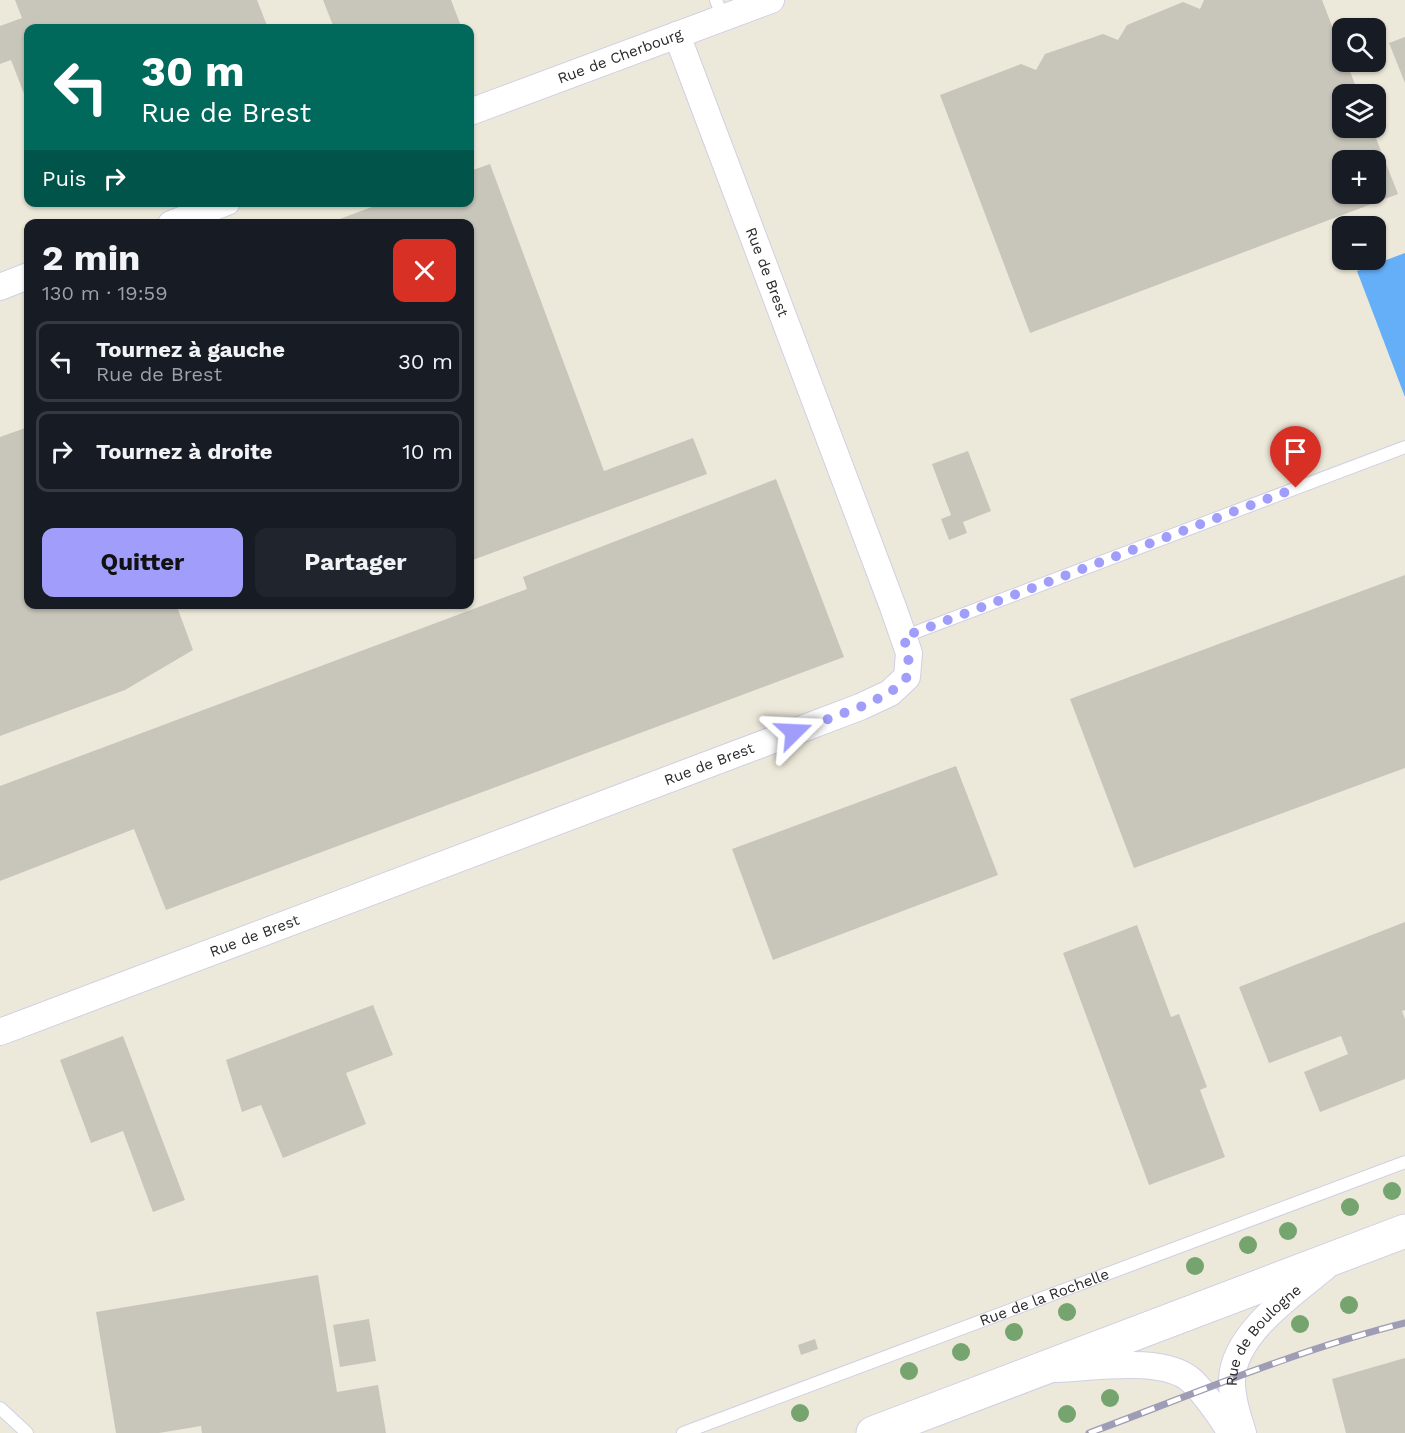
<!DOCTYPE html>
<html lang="fr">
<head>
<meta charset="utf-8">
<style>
	:root { --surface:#171b24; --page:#20242c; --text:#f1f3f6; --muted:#9ea1a6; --line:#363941; --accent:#a09efa }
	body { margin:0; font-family:"Work Sans",sans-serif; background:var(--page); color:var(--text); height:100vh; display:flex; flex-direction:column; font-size:22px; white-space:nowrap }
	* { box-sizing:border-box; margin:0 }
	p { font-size:20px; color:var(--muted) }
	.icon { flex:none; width:33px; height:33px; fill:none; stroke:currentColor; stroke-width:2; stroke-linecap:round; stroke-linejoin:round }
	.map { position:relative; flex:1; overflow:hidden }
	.sheet { position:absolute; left:24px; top:219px; width:450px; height:390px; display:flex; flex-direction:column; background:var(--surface); border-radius:12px; box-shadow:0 2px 4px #0004 }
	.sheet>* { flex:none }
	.top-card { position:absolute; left:24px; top:24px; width:450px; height:183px; border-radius:12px; box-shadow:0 2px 4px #0004; background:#00695c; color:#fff; overflow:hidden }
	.fabs { position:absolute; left:1332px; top:18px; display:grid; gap:12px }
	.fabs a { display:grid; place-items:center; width:54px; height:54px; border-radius:12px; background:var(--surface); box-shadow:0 2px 4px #0004; font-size:30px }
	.pin { position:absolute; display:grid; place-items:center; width:51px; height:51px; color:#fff; margin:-62px -26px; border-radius:50% 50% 50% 0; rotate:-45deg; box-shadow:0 0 6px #0007 }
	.pin .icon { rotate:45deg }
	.me { position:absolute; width:66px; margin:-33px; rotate:69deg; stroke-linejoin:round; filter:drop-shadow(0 0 4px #0008) }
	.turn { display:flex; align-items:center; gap:21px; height:126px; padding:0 18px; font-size:27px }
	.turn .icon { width:78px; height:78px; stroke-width:2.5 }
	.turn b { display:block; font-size:42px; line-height:51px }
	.then { display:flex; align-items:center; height:57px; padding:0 18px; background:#0003; gap:12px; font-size:22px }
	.round { display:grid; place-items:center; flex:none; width:63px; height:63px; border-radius:12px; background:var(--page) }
	.overview { display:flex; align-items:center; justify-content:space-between; height:102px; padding:0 18px }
	h1 { font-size:36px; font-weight:700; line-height:45px }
	.action { display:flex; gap:12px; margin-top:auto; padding:12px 18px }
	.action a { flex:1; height:69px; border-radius:12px; background:var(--accent); color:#111; font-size:24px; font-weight:700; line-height:69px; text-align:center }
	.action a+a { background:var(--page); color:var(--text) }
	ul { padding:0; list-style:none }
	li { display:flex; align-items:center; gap:18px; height:81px; margin:0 12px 9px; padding:0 6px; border:3px solid var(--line); border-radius:12px }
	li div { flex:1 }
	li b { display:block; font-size:22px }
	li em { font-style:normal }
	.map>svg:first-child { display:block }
</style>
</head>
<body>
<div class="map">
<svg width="1405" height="1433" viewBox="0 0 1405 1433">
	<rect width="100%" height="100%" fill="#ede9da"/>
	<path fill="#64aff8" d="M 1405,253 L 1405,397 L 1357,271 Z"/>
	<g fill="#c8c6ba" fill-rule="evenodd">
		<path d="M 15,0 L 257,0 L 268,28 L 28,28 L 28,104 L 11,60 L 0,64 L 0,26 L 22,18 Z"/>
		<path d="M 323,0 L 451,0 L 461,26 L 455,28 L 334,28 Z"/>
		<path d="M 1204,0 L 1322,0 L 1342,52 L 1342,62 L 1346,62 L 1359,94 L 1342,94 L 1342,128 L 1372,128 L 1398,194 L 1030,333 L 940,95 L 1021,64 L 1036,70 L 1045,54 L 1103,34 L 1118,40 L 1127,25 L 1183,2 L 1200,9 ZM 1342,160 L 1376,160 L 1376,194 L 1342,194 Z"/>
		<path d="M 1405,37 L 1405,83 L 1389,43 Z"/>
		<path d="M 490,164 L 604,471 L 693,438 L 707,474 L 470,561 L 470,224 L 329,223 L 385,202 L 470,202 L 470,171 Z"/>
		<path d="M 28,427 L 28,604 L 176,604 L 193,650 L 125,690 L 0,736 L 0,437 Z"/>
		<path d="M 968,451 L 991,511 L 963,522 L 967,533 L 949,540 L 941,519 L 951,515 L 932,464 Z"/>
		<path d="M 776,479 L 844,657 L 166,910 L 134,829 L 0,881 L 0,786 L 527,589 L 523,577 Z"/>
		<path d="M 1405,575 L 1405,768 L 1134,868 L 1070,699 Z"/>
		<path d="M 956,766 L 998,875 L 773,960 L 732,849 Z"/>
		<path d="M 1405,922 L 1405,1010 L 1402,1011 L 1405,1019 L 1405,1079 L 1320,1112 L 1304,1072 L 1348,1054 L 1341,1036 L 1269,1063 L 1239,987 Z"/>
		<path d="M 1137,925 L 1171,1017 L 1179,1014 L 1207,1087 L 1200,1090 L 1225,1157 L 1149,1185 L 1063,953 Z"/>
		<path d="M 373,1005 L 393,1055 L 346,1073 L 366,1124 L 283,1158 L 261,1105 L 242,1112 L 226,1060 Z"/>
		<path d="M 123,1036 L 185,1200 L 153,1212 L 123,1131 L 91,1143 L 60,1060 Z"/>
		<path d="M 318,1275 L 337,1392 L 378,1385 L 386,1433 L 202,1433 L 201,1426 L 159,1433 L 116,1433 L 96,1312 Z"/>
		<path d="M 369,1319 L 376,1361 L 340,1367 L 333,1325 Z"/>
		<path d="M 815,1339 L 818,1349 L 801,1355 L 798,1345 Z"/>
		<path d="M 1405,1358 L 1405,1433 L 1346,1433 L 1332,1379 Z"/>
	</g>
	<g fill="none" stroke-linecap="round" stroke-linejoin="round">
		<g stroke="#d0cfe4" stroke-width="14">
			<g id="lane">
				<path d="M 716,0 L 723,18"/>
				<path d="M 903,637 L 1405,447"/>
				<path d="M 0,1408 L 27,1433"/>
				<path id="s1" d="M 683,1433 L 1405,1162"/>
			</g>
		</g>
		<g stroke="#d0cfe4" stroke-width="28">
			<g id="street">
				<path id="s2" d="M 470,112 L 771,0"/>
				<path d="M 171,224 L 227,202"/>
				<path d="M 0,287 L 28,276"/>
				<path id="s3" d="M 0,1032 L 860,707 L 890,693 L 907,677 L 909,653 L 893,607 L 677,35"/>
				<path d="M 1056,1369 C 1092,1368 1164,1355 1192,1381 C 1207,1396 1220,1415 1231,1433"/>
				<path id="s4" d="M 1243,1433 C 1238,1416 1231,1397 1232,1379 C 1234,1334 1292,1294 1324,1268"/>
			</g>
		</g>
		<g stroke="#d0cfe4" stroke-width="35">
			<path id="secondary" d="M 873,1433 L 1405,1231"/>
		</g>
		<use href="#lane" stroke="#fff" stroke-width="12"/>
		<use href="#street" stroke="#fff" stroke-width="26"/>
		<use href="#secondary" stroke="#fff" stroke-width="33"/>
		<g stroke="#9f9db6" stroke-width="7">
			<path id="rail" d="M 1089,1433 C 1194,1394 1297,1350 1405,1323"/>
		</g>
		<use href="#rail" stroke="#fff" stroke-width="4.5" stroke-dasharray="14" stroke-linecap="butt"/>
	</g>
	<g fill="#76a46e">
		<circle cx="1392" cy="1191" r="9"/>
		<circle cx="1350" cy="1207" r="9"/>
		<circle cx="1288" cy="1231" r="9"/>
		<circle cx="1248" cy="1245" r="9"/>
		<circle cx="1195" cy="1266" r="9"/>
		<circle cx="1349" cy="1305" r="9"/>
		<circle cx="1067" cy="1312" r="9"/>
		<circle cx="1300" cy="1324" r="9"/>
		<circle cx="1014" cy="1332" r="9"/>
		<circle cx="961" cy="1352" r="9"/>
		<circle cx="909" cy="1371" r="9"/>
		<circle cx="1110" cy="1398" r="9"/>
		<circle cx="800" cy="1413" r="9"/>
		<circle cx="1067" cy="1414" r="9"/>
	</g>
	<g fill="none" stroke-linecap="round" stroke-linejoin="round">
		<path stroke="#a09efa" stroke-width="10" stroke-dasharray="0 18" d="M 794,732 L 860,707 L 890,693 L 907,677 L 909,653 L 903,637 L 1296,488"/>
	</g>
	<g text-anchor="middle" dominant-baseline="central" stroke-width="5" stroke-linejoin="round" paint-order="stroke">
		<g font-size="15" fill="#2a2a2a" stroke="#fff">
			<text stroke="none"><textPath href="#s2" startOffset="160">Rue de Cherbourg</textPath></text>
			<text transform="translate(767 272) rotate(69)">Rue de Brest</text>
			<text stroke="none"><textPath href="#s3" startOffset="758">Rue de Brest</textPath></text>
			<text stroke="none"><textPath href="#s3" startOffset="272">Rue de Brest</textPath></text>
			<text stroke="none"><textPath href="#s1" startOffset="386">Rue de la Rochelle</textPath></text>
			<text stroke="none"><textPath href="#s4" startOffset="110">Rue de Boulogne</textPath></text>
		</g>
	</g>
</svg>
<div class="fabs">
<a><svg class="icon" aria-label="search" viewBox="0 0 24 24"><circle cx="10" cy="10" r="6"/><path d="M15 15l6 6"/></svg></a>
<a><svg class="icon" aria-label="layers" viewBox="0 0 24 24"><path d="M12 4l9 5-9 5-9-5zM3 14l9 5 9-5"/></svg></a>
<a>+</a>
<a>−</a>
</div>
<div class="pin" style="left:1296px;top:488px;background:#d93025"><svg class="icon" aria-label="arrive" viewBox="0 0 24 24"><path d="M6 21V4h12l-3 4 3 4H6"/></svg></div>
<svg class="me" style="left:794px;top:732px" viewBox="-20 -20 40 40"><path d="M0-17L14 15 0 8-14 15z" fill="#a09efa" stroke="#fff" stroke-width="4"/></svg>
<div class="top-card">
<div class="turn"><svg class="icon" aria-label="left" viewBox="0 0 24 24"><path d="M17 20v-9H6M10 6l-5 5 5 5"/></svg><div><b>30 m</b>Rue de Brest</div></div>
<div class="then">Puis<svg class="icon" aria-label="right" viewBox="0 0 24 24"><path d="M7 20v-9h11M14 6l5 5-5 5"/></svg></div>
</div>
<section class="sheet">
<div class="overview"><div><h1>2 min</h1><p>130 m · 19:59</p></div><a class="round" style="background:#d93025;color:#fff"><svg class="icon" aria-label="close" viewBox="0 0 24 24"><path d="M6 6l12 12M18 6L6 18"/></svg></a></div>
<ul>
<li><svg class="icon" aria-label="left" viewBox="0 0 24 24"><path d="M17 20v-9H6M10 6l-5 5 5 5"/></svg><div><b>Tournez à gauche</b><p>Rue de Brest</p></div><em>30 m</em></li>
<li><svg class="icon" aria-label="right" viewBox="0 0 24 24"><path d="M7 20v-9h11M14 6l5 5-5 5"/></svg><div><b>Tournez à droite</b></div><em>10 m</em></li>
</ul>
<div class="action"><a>Quitter</a><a>Partager</a></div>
</section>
</div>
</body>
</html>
